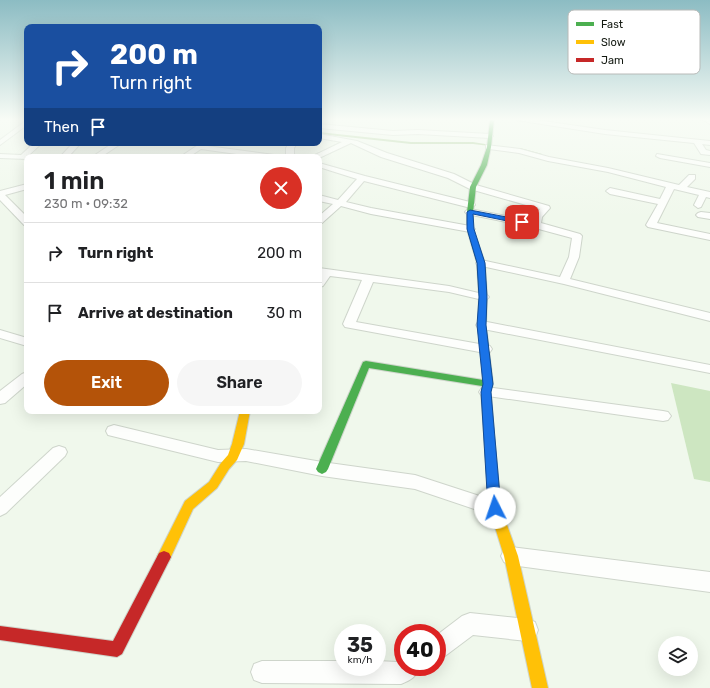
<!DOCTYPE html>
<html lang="en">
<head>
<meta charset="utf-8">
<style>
	:root { --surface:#fff; --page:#f6f6f6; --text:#202124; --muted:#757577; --line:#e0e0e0; --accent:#b45309 }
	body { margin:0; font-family:Rubik,sans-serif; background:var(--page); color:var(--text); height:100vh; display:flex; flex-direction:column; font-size:15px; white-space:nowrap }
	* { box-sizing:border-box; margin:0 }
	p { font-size:13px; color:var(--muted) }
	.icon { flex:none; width:22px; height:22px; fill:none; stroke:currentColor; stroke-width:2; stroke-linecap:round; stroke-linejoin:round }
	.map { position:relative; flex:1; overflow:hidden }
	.details { position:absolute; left:24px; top:154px; width:298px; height:260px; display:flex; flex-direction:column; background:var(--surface); border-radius:8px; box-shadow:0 4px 16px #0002 }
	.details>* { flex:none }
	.banner { position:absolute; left:24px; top:24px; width:298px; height:122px; border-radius:8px; box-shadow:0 4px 16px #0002; background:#1a4fa0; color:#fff; overflow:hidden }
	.tools { position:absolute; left:658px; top:636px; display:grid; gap:8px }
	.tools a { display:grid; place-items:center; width:40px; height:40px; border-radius:50%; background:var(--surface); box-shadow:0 4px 16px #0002; font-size:20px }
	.speed { position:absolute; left:334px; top:624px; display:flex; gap:8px; font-size:20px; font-weight:700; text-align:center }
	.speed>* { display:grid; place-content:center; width:52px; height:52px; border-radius:50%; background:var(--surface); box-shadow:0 4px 16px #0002; line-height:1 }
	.speed small { font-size:10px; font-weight:400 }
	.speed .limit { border:6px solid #d22; background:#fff; color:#111 }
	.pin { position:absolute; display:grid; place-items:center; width:34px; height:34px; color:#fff; margin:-17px; border-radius:8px; box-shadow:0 2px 6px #0006 }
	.me { position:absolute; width:44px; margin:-22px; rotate:356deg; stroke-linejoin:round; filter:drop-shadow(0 0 3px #0008) }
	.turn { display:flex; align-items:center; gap:14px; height:84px; padding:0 20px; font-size:18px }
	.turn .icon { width:52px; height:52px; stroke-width:2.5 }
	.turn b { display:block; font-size:28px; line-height:34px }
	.then { display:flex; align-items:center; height:38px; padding:0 20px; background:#0003; gap:8px; font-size:15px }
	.round { display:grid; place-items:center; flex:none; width:42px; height:42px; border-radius:21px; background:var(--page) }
	.head { display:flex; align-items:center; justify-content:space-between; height:68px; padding:0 20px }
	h1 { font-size:24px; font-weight:600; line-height:30px }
	.action { display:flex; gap:8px; margin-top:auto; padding:8px 20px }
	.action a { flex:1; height:46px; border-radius:24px; background:var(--accent); color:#fff; font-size:16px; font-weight:600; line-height:46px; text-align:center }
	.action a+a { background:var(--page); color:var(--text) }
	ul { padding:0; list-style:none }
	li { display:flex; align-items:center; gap:12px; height:60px; padding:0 20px; border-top:1px solid var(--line) }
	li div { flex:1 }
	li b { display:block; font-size:15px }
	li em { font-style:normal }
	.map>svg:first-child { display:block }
</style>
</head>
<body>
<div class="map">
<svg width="710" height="688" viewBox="0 0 710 688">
	<rect width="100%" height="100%" fill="#f0f8ec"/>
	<path fill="#cde6c1" d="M 671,383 L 710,391 L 710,482 L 694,479 Z"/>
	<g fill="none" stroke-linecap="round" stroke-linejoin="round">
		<g fill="#a2c88c" fill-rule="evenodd">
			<path d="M 319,132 L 411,142 L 473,142 L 491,145 L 490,146 L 473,144 L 411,144 L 319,134 Z"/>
			<path d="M 520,148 L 542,154 L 542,155 L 541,156 L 519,150 L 519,149 Z"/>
		</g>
		<g stroke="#ced5cb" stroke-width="2">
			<g id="street">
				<path d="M 27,120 L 27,125 L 0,145 L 0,140 Z"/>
				<path d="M 516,120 L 536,120 L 605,130 L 710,141 L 710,145 L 702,144 L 706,150 L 710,151 L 710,155 L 701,154 L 694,143 L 605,134 Z"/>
				<path d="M 703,120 L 710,120 L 710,124 Z"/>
				<path d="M 319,124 L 393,131 L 418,130 L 490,134 L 493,136 L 490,138 L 418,134 L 393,135 L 319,128 Z"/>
				<path d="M 319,134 L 357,141 L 387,153 L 454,174 L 476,185 L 549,206 L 550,208 L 542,217 L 541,223 L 580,234 L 582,236 L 579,257 L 570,279 L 710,313 L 710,321 L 564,284 L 477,265 L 476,263 L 481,260 L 560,277 L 569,257 L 572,238 L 535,228 L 467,214 L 465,212 L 467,210 L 470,209 L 532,221 L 533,216 L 540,209 L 470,189 L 448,178 L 381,157 L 353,144 L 351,143 L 319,158 L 311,157 L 342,142 L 319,138 Z"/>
				<path d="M 34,143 L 42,143 L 29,155 L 31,157 L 27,157 L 27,159 L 0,158 L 0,154 L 21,155 Z"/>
				<path d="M 73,143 L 81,143 L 68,157 L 60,157 Z"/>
				<path d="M 113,143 L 122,143 L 101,157 L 92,157 Z"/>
				<path d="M 201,143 L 210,143 L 207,146 L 274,155 L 278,157 L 258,157 L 201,149 L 189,157 L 180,157 Z"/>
				<path d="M 289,143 L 297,143 L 294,148 L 294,155 L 292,157 L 283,157 L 286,154 L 286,148 Z"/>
				<path d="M 486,145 L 520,149 L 549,157 L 608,168 L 679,185 L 689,175 L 695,175 L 695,179 L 687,187 L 710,192 L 710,198 L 706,197 L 701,207 L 698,208 L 694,205 L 699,195 L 674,189 L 657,223 L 710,234 L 710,240 L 648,227 L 646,225 L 658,204 L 610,194 L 606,191 L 610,188 L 660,199 L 666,187 L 608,172 L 548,161 L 519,153 L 489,149 L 486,149 Z"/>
				<path d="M 657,154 L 710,163 L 710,167 L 660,158 L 656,156 Z"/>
				<path d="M 319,163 L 365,176 L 474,203 L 475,205 L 471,208 L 364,181 L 346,202 L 371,208 L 470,226 L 475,229 L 470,232 L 371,214 L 341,206 L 322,223 L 319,224 L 319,216 L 333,204 L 319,201 L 319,195 L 338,200 L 357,179 L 319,167 Z"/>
				<path d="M 27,184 L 27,189 L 5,195 L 27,217 L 27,226 L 24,225 L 0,200 L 0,191 Z"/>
				<path d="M 701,212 L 710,213 L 710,219 L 698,217 L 696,215 L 698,213 Z"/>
				<path d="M 319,268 L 449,286 L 487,295 L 489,297 L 487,299 L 483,300 L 449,292 L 373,282 L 356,322 L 485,345 L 490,346 L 492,349 L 490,352 L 485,353 L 345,327 L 343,324 L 362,280 L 330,276 L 323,286 L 319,287 Z"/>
				<path d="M 482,321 L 710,365 L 710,373 L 478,328 L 476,325 L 478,322 Z"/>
				<path d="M 0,330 L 27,338 L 27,346 L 0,338 Z"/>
				<path d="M 27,372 L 27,384 L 5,403 L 0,404 L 0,391 L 22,374 Z"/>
				<path d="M 486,387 L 663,411 L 668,412 L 671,416 L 668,420 L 663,421 L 481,395 L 479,392 L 481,389 Z"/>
				<path d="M 114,425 L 218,450 L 246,449 L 322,462 L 415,475 L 501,503 L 504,508 L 501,513 L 495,516 L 415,489 L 322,476 L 246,461 L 218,462 L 108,435 L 106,431 L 108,427 Z"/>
				<path d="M 59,446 L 65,448 L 67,452 L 65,456 L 6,513 L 0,516 L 0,497 L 53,448 Z"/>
				<path d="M 511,547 L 710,572 L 710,592 L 511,565 L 504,562 L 501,556 L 504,550 Z"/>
				<path d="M 470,613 L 527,619 L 535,622 L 538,630 L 535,638 L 527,641 L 473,635 L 445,656 L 437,659 L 437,635 L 462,616 Z"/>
				<path d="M 403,658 L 403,667 L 420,667 C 416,677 411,680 401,684 L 262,683 L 254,680 L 251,672 L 254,664 L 262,661 L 343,661 L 343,667 L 377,667 L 377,661 L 398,662 Z"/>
			</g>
		</g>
		<g stroke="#ced5cb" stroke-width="2">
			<path id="fast" d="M 490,120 L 494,120 L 491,147 L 487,165 L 476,187 L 473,212 L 473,229 L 485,263 L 487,297 L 486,325 L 493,384 L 491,392 L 494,434 L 493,437 L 489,438 L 485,437 L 484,434 L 481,392 L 482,386 L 369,368 L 328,469 L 326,472 L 322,474 L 318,472 L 316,469 L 363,362 L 366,361 L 483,380 L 478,325 L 479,297 L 477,263 L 467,229 L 467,212 L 470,187 L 481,165 L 487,147 Z"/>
		</g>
		<g stroke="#ced5cb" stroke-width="2">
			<g id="slow">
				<path d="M 240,411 L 250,411 L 244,444 L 237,460 L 229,469 L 217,488 L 193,509 L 169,561 L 164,563 L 159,561 L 157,557 L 185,501 L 209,482 L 221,463 L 228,455 L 232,444 Z"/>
				<path d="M 489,430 L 493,431 L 494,434 L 501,508 L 518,556 L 548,688 L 532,688 L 504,556 L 489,508 L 484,434 L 485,431 Z"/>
			</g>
		</g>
		<g stroke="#ced5cb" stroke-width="2">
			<path id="jam" d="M 164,551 L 169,553 L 171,557 L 122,654 L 117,657 L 0,640 L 0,626 L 113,641 L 159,553 Z"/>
		</g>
		<use href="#street" fill="#fdfefc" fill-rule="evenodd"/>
		<use href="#fast" fill="#4caf50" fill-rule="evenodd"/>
		<use href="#slow" fill="#ffc107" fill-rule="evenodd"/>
		<use href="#jam" fill="#c62828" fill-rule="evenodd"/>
	</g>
	<linearGradient id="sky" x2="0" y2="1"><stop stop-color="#8cbcc3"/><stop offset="0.55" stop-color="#f8fcf6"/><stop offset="1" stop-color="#f8fcf6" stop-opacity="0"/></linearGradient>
	<rect width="710" height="217" fill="url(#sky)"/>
	<path fill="#1a73e8" stroke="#114b97" d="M 470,210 L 522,220 L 526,222 L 522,224 L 473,214 L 474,229 L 485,263 L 487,297 L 486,325 L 493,384 L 491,392 L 501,508 L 499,511 L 495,513 L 490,511 L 488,508 L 481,392 L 483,384 L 477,325 L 479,297 L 477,263 L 467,229 L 467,212 Z"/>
	<rect x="568" y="10" width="132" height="64" rx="6" fill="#fff" stroke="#b8bab8" stroke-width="1"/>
	<rect x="576" y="22" width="18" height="4" fill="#4caf50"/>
	<rect x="576" y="40" width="18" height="4" fill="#ffc107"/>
	<rect x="576" y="58" width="18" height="4" fill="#c62828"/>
	<g font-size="11" fill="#141a12">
		<text x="601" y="28">Fast</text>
		<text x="601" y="46">Slow</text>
		<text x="601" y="64">Jam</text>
	</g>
</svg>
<div class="tools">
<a><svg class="icon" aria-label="layers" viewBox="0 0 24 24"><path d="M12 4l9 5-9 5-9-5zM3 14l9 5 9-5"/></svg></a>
</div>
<div class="speed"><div>35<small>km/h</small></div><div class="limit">40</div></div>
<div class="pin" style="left:522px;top:222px;background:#d93025"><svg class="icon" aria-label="arrive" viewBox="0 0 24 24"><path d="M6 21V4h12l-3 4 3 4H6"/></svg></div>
<svg class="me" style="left:495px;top:508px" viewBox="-20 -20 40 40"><circle r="19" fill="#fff"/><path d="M0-13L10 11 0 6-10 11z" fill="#1a73e8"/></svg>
<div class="banner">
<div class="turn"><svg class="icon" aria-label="right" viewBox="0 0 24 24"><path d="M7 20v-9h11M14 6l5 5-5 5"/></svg><div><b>200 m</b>Turn right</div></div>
<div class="then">Then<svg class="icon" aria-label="arrive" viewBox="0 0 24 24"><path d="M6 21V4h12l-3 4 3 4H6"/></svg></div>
</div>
<section class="details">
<div class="head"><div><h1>1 min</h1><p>230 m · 09:32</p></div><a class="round" style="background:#d93025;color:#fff"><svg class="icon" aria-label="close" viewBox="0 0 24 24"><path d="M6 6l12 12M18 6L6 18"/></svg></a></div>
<ul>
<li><svg class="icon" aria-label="right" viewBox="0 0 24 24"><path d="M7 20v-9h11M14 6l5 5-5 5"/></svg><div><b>Turn right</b></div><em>200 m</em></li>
<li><svg class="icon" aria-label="arrive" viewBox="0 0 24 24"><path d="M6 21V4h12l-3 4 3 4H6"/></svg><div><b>Arrive at destination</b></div><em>30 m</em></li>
</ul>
<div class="action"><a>Exit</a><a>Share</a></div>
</section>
</div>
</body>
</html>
